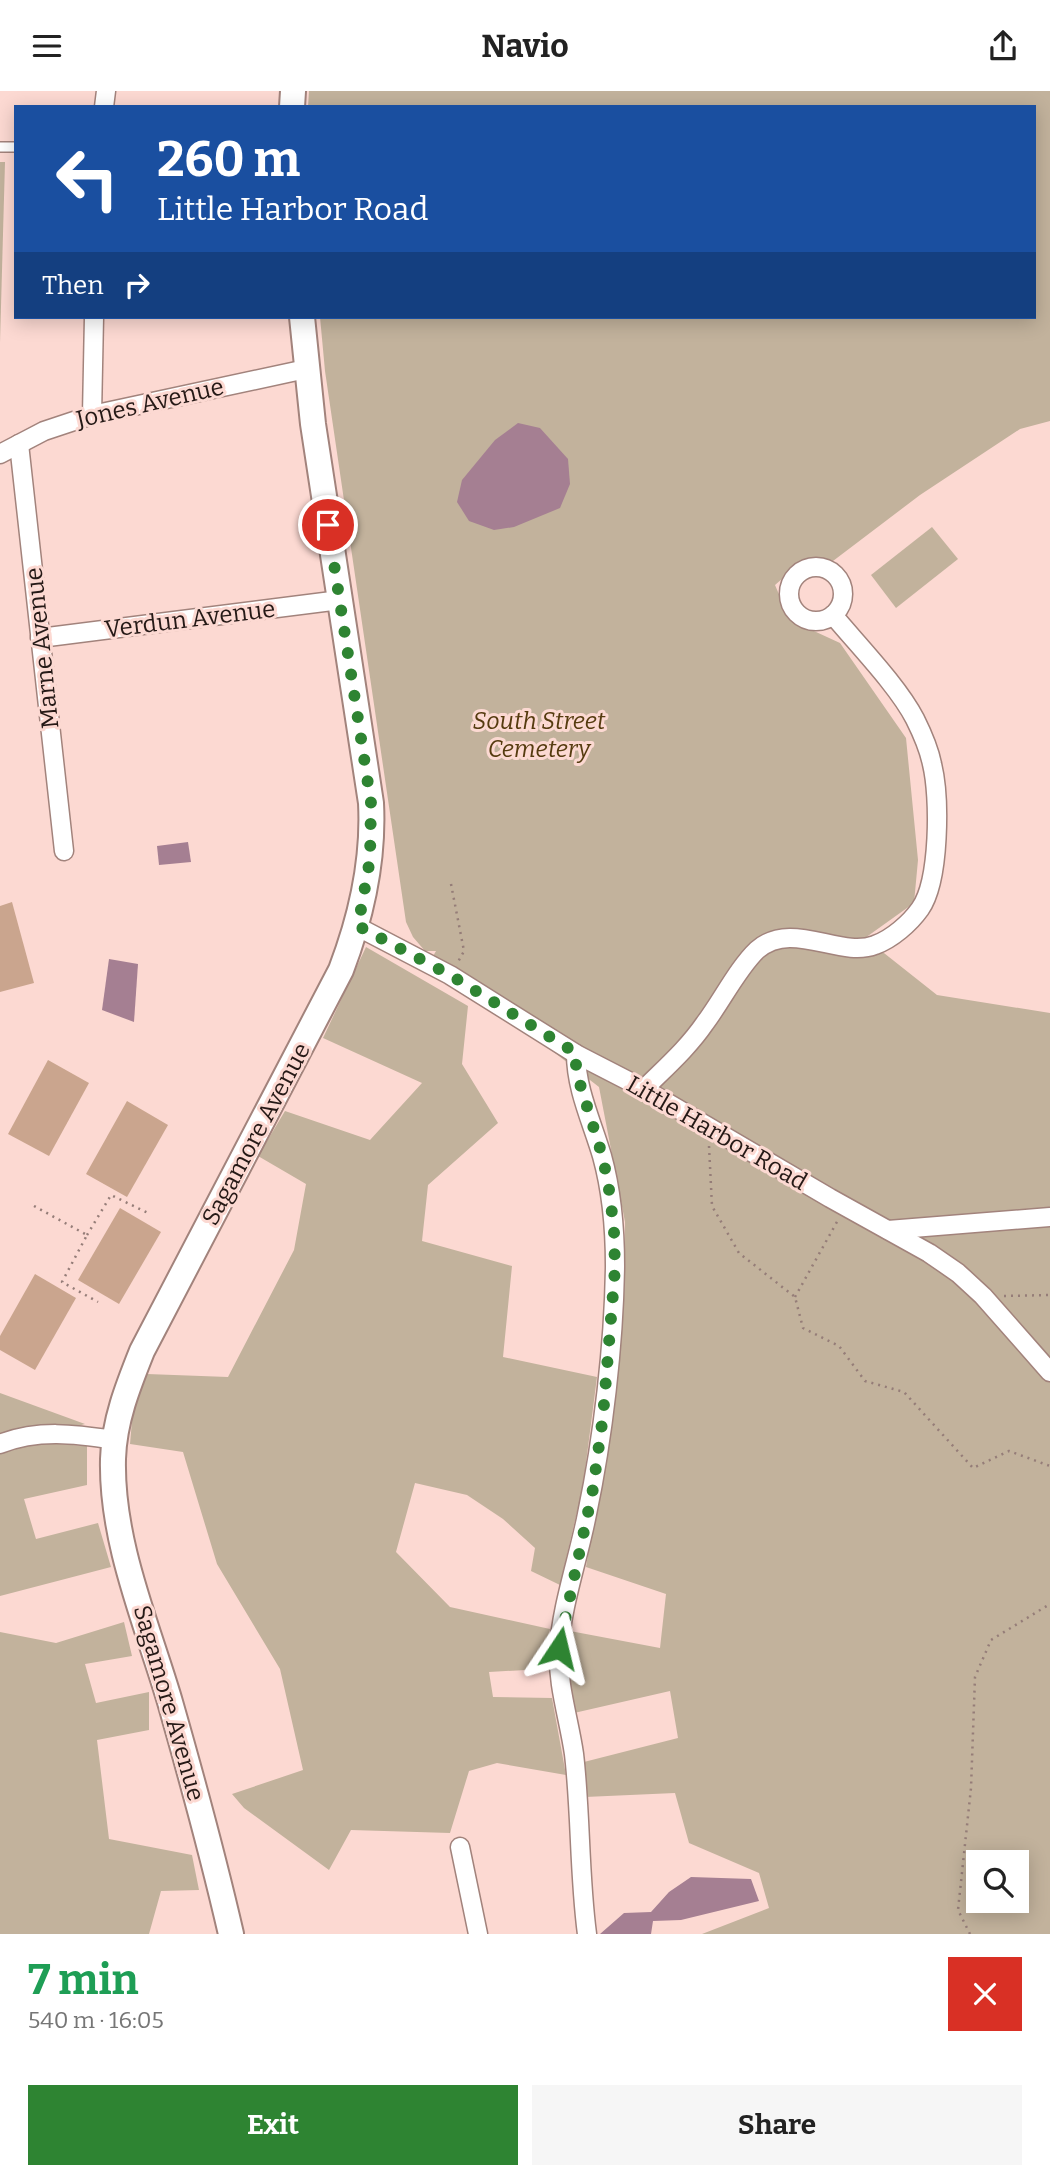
<!DOCTYPE html>
<html lang="en">
<head>
<meta charset="utf-8">
<style>
	:root { --surface:#fff; --page:#f6f6f6; --text:#222; --muted:#767676; --accent:#2e8432 }
	body { margin:0; font-family:Bitter,serif; background:var(--page); color:var(--text); height:100vh; display:flex; flex-direction:column; font-size:26px; white-space:nowrap }
	* { box-sizing:border-box; margin:0 }
	p { font-size:23px; color:var(--muted) }
	.icon { flex:none; width:38px; height:38px; fill:none; stroke:currentColor; stroke-width:2; stroke-linecap:round; stroke-linejoin:round }
	.map { position:relative; height:1843px; overflow:hidden }
	.details { display:flex; flex-direction:column; background:var(--surface); flex:1 }
	.details>* { flex:none }
	.top-card { position:absolute; left:14px; top:14px; width:1022px; height:214px; border-radius:0px; box-shadow:0 4px 18px #0003; background:#1a4fa0; color:#fff; overflow:hidden }
	.buttons { position:absolute; left:966px; top:1759px; display:grid; gap:14px }
	.buttons a { display:grid; place-items:center; width:63px; height:63px; border-radius:0px; background:var(--surface); box-shadow:0 4px 18px #0003; font-size:35px }
	.pin { position:absolute; display:grid; place-items:center; width:60px; height:60px; color:#fff; margin:-30px; border:4px solid #fff; border-radius:50%; box-shadow:0 2px 7px #0007 }
	.me { position:absolute; width:77px; margin:-38px; rotate:10deg; stroke-linejoin:round; filter:drop-shadow(0 0 5px #0008) }
	.turn { display:flex; align-items:center; gap:24px; height:147px; padding:0 28px; font-size:32px }
	.turn .icon { width:91px; height:91px; stroke-width:2.5 }
	.turn b { display:block; font-size:49px; line-height:60px }
	.then { display:flex; align-items:center; height:66px; padding:0 28px; background:#0003; gap:14px; font-size:26px }
	.round { display:grid; place-items:center; flex:none; width:74px; height:74px; border-radius:0px; background:var(--page) }
	.summary { display:flex; align-items:center; justify-content:space-between; height:119px; padding:0 28px }
	h1 { font-size:42px; font-weight:700; line-height:52px; color:#1e9e55 }
	.cta { display:flex; gap:14px; margin-top:auto; padding:14px 28px }
	.cta a { flex:1; height:80px; border-radius:0px; background:var(--accent); color:#fff; font-size:28px; font-weight:700; line-height:80px; text-align:center }
	.cta a+a { background:var(--page); color:var(--text) }
	header { display:flex; justify-content:space-between; align-items:center; height:91px; padding:0 28px; background:var(--surface); font-size:32px; font-weight:700 }
	.map>svg:first-child { display:block }
</style>
</head>
<body>
<header><svg class="icon" aria-label="menu" viewBox="0 0 24 24"><path d="M4 6h16M4 12h16M4 18h16"/></svg>Navio<svg class="icon" aria-label="share" viewBox="0 0 24 24"><path d="M12 15V3M7 8l5-5 5 5M5 13v7h14v-7"/></svg></header>
<div class="map">
<svg width="1050" height="1843" viewBox="0 0 1050 1843">
	<rect width="100%" height="100%" fill="#fcd9d2"/>
	<g fill="#c2b29c" fill-rule="evenodd">
		<path d="M 309,0 L 1050,0 L 1050,330 L 1020,338 L 920,404 L 833,470 L 805,468 L 775,494 L 790,529 L 840,552 L 906,647 L 918,769 L 914,812 L 865,847 L 937,904 L 1050,922 L 1050,1843 L 702,1843 L 769,1817 L 759,1782 L 689,1752 L 675,1702 L 585,1706 L 580,1672 L 678,1647 L 670,1600 L 574,1622 L 566,1574 L 570,1540 L 660,1557 L 666,1503 L 586,1476 L 610,1329 L 624,1207 L 625,1131 L 599,996 L 432,867 L 436,860 L 425,860 L 413,846 L 406,831 L 325,280 L 320,226 L 1034,226 L 1034,16 L 308,16 ZM 978,1771 L 1017,1771 L 1017,1810 L 978,1810 Z"/>
		<path d="M 0,71 L 5,71 L 0,252 Z"/>
		<path d="M 932,436 L 958,468 L 896,517 L 871,484 Z"/>
		<path d="M 366,856 L 468,915 L 462,973 L 498,1032 L 428,1094 L 422,1150 L 512,1175 L 503,1266 L 597,1286 L 583,1395 L 560,1494 L 531,1480 L 535,1457 L 503,1428 L 467,1404 L 415,1392 L 396,1461 L 450,1516 L 550,1538 L 544,1578 L 489,1581 L 493,1606 L 552,1607 L 566,1684 L 497,1672 L 469,1680 L 450,1742 L 351,1739 L 329,1779 L 244,1717 L 232,1703 L 303,1679 L 280,1578 L 217,1473 L 183,1361 L 130,1353 L 133,1318 L 147,1283 L 228,1286 L 294,1159 L 306,1093 L 258,1065 L 285,1020 L 370,1049 L 422,992 L 323,947 Z"/>
		<path d="M 0,1302 L 85,1333 L 0,1357 Z"/>
		<path d="M 29,1351 L 87,1355 L 87,1394 L 24,1408 L 36,1448 L 98,1432 L 111,1476 L 0,1505 L 0,1363 Z"/>
		<path d="M 124,1531 L 132,1565 L 85,1573 L 96,1612 L 149,1601 L 149,1639 L 97,1649 L 109,1748 L 192,1764 L 199,1799 L 161,1800 L 149,1843 L 0,1843 L 0,1541 L 56,1552 Z"/>
	</g>
	<g fill="#a57f92">
		<path d="M 518,332 L 540,337 L 568,368 L 570,393 L 560,417 L 514,436 L 494,439 L 469,430 L 457,411 L 462,389 L 495,349 Z"/>
		<path d="M 188,751 L 191,771 L 159,774 L 157,755 Z"/>
		<path d="M 109,868 L 138,873 L 134,931 L 102,919 Z"/>
		<path d="M 691,1786 L 751,1788 L 759,1810 L 681,1829 L 653,1830 L 651,1843 L 600,1843 L 624,1822 L 651,1821 L 669,1801 Z"/>
	</g>
	<g fill="#caa58e">
		<path d="M 12,811 L 34,892 L 0,901 L 0,815 Z"/>
		<path d="M 48,969 L 89,992 L 49,1065 L 8,1043 Z"/>
		<path d="M 127,1010 L 168,1034 L 127,1106 L 86,1083 Z"/>
		<path d="M 120,1117 L 161,1141 L 119,1213 L 78,1189 Z"/>
		<path d="M 35,1183 L 76,1207 L 35,1279 L 0,1259 L 0,1245 Z"/>
	</g>
	<g fill="none" stroke-linecap="round" stroke-linejoin="round">
		<g stroke="#a2837c" stroke-width="12">
			<path id="lane" d="M 0,56 L 16,56"/>
		</g>
		<g stroke="#a2837c" stroke-width="21">
			<g id="street">
				<path d="M 104,16 L 106,0"/>
				<path d="M 92,324 L 94,226"/>
				<path d="M 19,353 L 64,760"/>
				<path d="M 0,363 L 44,340 L 92,324 L 306,278"/>
				<circle cx="816" cy="503" r="27"/>
				<path d="M 40,547 L 340,509"/>
				<path d="M 358,836 L 450,884 L 576,963 L 644,998 L 830,1107 L 929,1162 L 958,1182 L 983,1205 L 1050,1281"/>
				<path d="M 576,963 C 576,998 592,1031 602,1065 C 612,1101 615,1138 615,1175 C 614,1253 603,1347 587,1423 C 579,1465 561,1517 559,1558 C 557,1593 569,1628 574,1663 C 581,1723 579,1783 587,1843"/>
				<path d="M 644,998 C 665,977 688,957 705,932 C 721,911 738,877 757,859 C 792,828 840,868 875,854 C 892,848 910,832 920,818 C 940,790 940,706 932,673 C 929,658 922,642 915,628 C 898,595 858,554 833,524"/>
				<path d="M 888,1139 L 1050,1126"/>
				<path d="M 0,1353 C 38,1338 75,1343 115,1349"/>
				<path d="M 460,1756 L 478,1843"/>
			</g>
		</g>
		<g stroke="#a2837c" stroke-width="28">
			<g id="secondary">
				<path d="M 292,16 L 293,0"/>
				<path d="M 231,1843 C 213,1765 192,1688 170,1611 C 147,1533 111,1451 113,1368 C 114,1330 128,1295 142,1260 L 341,879 C 362,824 374,770 371,712 L 313,333 L 302,226"/>
			</g>
		</g>
		<g stroke="#957d78" stroke-width="2.5" stroke-dasharray="2 5" stroke-linecap="butt">
			<path d="M 451,793 L 464,860 L 458,871"/>
			<path d="M 709,1055 L 712,1115 L 739,1162 L 795,1206 L 803,1237 L 839,1255 L 865,1290 L 904,1301 L 973,1377 L 1009,1360 L 1050,1375"/>
			<path d="M 34,1115 L 87,1144 L 62,1191 L 98,1211"/>
			<path d="M 87,1144 L 111,1104 L 150,1123"/>
			<path d="M 1004,1205 L 1050,1204"/>
			<path d="M 795,1206 L 838,1129"/>
			<path d="M 970,1843 L 958,1819 L 971,1697 L 975,1586 L 991,1549 L 1050,1513"/>
		</g>
		<use href="#lane" stroke="#fff" stroke-width="9"/>
		<use href="#street" stroke="#fff" stroke-width="18"/>
		<use href="#secondary" stroke="#fff" stroke-width="24"/>
	</g>
	<g fill="none" stroke-linecap="round" stroke-linejoin="round">
		<path stroke="#2e8432" stroke-width="12" stroke-dasharray="0 21.6" d="M 328,434 L 371,712 L 370,768 L 358,835 L 450,884 L 576,962 L 576,980 L 603,1067 L 610,1104 L 614,1141 L 615,1178 L 603,1325 L 593,1398 L 559,1557"/>
	</g>
	<g text-anchor="middle" dominant-baseline="central" stroke-width="6" stroke-linejoin="round" paint-order="stroke">
		<g font-size="24" fill="#251916" stroke="#fcd9d2">
			<text transform="translate(150 312) rotate(-13)">Jones Avenue</text>
			<text transform="translate(190 528) rotate(-7)">Verdun Avenue</text>
			<text transform="translate(42 557) rotate(-96)">Marne Avenue</text>
			<text transform="translate(717 1042) rotate(30)">Little Harbor Road</text>
			<text transform="translate(256 1043) rotate(-62)">Sagamore Avenue</text>
			<text transform="translate(169 1612) rotate(74)">Sagamore Avenue</text>
		</g>
		<g font-size="24" font-style="italic" fill="#553b0f" stroke="#fcd9d2">
			<text x="539" y="630">South Street<tspan x="539" dy="28">Cemetery</tspan></text>
		</g>
	</g>
</svg>
<div class="buttons">
<a><svg class="icon" aria-label="search" viewBox="0 0 24 24"><circle cx="10" cy="10" r="6"/><path d="M15 15l6 6"/></svg></a>
</div>
<div class="pin" style="left:328px;top:434px;background:#d93025"><svg class="icon" aria-label="arrive" viewBox="0 0 24 24"><path d="M6 21V4h12l-3 4 3 4H6"/></svg></div>
<svg class="me" style="left:559px;top:1557px" viewBox="-20 -20 40 40"><path d="M0-17L14 15 0 8-14 15z" fill="#2e8432" stroke="#fff" stroke-width="4"/></svg>
<div class="top-card">
<div class="turn"><svg class="icon" aria-label="left" viewBox="0 0 24 24"><path d="M17 20v-9H6M10 6l-5 5 5 5"/></svg><div><b>260 m</b>Little Harbor Road</div></div>
<div class="then">Then<svg class="icon" aria-label="right" viewBox="0 0 24 24"><path d="M7 20v-9h11M14 6l5 5-5 5"/></svg></div>
</div>
</div>
<section class="details">
<div class="summary"><div><h1>7 min</h1><p>540 m · 16:05</p></div><a class="round" style="background:#d93025;color:#fff"><svg class="icon" aria-label="close" viewBox="0 0 24 24"><path d="M6 6l12 12M18 6L6 18"/></svg></a></div>
<div class="cta"><a>Exit</a><a>Share</a></div>
</section>
</body>
</html>
